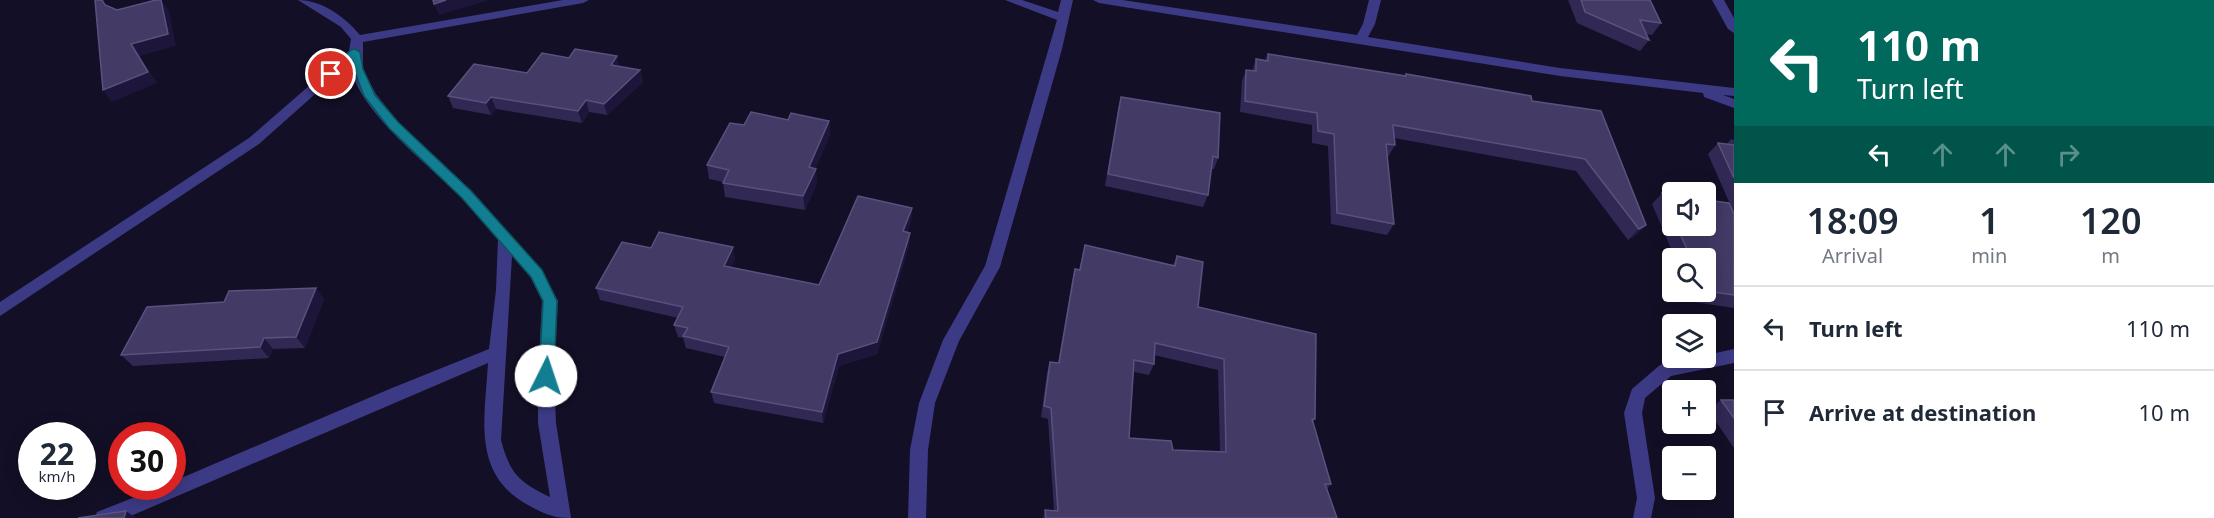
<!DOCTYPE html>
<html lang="en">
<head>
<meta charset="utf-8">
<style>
	:root { --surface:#fff; --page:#f6f6f7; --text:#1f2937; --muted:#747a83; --line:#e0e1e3 }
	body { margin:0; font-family:"Noto Sans",sans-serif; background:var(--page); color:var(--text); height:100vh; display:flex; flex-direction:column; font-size:22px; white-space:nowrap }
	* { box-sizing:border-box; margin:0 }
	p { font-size:20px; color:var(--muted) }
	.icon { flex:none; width:33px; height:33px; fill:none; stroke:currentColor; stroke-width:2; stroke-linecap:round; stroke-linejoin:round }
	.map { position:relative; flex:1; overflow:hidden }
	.sheet { display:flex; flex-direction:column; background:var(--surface); width:480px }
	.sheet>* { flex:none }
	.guide { background:#00695c; color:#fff; overflow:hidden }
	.controls { position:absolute; left:1662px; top:182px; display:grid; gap:12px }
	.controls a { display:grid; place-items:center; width:54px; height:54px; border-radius:6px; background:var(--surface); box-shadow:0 3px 15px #0003; font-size:30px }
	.speed { position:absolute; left:18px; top:422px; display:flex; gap:12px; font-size:30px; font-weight:700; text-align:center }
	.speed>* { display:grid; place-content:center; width:78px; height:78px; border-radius:50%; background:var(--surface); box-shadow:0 3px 15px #0003; line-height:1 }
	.speed small { font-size:15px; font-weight:400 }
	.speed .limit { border:9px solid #d22; background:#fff; color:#111 }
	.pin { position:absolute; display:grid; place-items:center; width:51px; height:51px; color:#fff; margin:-26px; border:3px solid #fff; border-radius:50%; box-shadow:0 2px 6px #0007 }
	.me { position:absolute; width:66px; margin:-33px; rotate:4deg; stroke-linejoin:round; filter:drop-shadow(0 0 4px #0008) }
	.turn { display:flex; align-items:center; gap:21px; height:126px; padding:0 24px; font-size:27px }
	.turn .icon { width:78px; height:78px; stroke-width:2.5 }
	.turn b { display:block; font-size:42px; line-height:51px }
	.lanes { display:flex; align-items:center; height:57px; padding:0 24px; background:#0003; justify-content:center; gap:30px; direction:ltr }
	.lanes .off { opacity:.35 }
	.eta { display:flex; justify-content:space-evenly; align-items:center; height:102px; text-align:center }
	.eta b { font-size:36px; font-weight:600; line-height:42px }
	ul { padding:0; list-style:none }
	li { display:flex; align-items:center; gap:18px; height:84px; padding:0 24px; border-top:2px solid var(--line) }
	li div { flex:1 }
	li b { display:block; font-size:22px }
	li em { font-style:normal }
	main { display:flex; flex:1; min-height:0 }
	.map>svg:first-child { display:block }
</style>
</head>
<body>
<main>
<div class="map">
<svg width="1734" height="518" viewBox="0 0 1734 518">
	<rect width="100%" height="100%" fill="#130f26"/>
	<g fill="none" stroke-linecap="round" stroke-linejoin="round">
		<g fill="#3d3a85" fill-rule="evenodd">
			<path d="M 298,0 C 322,0 345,17 360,35 L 563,0 L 589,0 L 583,3 L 363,42 L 363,70 L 376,94 L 398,122 L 472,191 L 542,270 L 558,301 L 554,376 L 556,423 L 571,518 C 552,518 545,514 528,505 C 471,474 485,417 488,363 L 126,518 L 95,518 L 97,512 L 163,486 L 172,486 L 172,482 L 392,388 L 489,349 L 496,290 L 498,239 C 485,225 474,211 461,197 C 429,165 355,109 350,63 L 259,144 L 0,316 L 0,302 L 249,138 L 349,51 L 351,39 L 341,27 ZM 512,256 L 531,278 L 542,301 L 538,376 L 538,423 L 550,497 C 519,482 510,474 501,440 Z"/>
			<path d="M 1005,0 L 1022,0 L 1058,12 L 1061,0 L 1073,0 L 1062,49 L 1000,267 L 959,341 L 935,403 L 928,450 L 926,518 L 908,518 L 910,450 L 919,403 L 943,340 L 985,266 L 1057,20 Z"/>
			<path d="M 1093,0 L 1122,0 L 1357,35 L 1363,24 L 1369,0 L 1381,0 L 1375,24 L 1368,37 L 1560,68 L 1734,88 L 1734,96 L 1723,95 L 1734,99 L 1734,108 L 1704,97 L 1703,93 L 1560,76 L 1099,3 Z"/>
			<path d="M 1712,0 L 1724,0 L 1734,18 L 1734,33 L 1728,29 Z"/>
			<path d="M 1734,349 L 1734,363 L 1671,376 L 1645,398 L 1642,413 L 1655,498 L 1651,518 L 1633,518 L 1637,498 L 1624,413 L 1632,389 L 1660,365 Z"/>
		</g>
	</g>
	<g fill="#312854" fill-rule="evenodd">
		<path d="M 1568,0 L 1650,0 L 1661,23 L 1652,35 L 1646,34 L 1649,40 L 1640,51 L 1577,23 Z"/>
		<path d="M 1268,54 L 1405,76 L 1406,74 L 1532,101 L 1646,225 L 1635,236 L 1628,240 L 1576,171 L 1394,138 L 1395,145 L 1388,157 L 1387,157 L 1394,224 L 1387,235 L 1331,224 L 1328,146 L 1312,143 L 1312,125 L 1240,112 L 1242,81 L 1246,70 L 1252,71 L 1256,59 L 1265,60 Z"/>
		<path d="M 619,67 L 640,70 L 643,82 L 607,115 L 589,112 L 582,123 L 496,109 L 491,115 L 453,108 L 448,96 L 527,73 Z"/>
		<path d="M 1121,97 L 1218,158 L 1214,169 L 1211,169 L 1208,195 L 1203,207 L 1105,186 L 1118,108 Z"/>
		<path d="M 788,120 L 829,121 L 830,135 L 815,169 L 817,183 L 805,210 L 725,197 L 723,182 L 709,179 L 707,165 Z"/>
		<path d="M 1731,139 L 1734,140 L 1734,308 L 1694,302 L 1689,291 L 1706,291 L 1706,258 L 1675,258 L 1652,204 L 1662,193 L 1672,195 L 1672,225 L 1706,225 L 1733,211 L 1708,154 L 1718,143 L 1727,144 Z"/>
		<path d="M 912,208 L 911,220 L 907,232 L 910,233 L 909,245 L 877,354 L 839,366 L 823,423 L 714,403 L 711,392 L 725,357 L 686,348 L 683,338 L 678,337 L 674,325 L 678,318 L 600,300 L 596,288 L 651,248 L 735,259 L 731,267 L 819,285 Z"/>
		<path d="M 1085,245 L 1173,265 L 1177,256 L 1198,307 L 1315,419 L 1313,422 L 1331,484 L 1327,489 L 1337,518 L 1043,518 L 1045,510 L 1054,511 L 1048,419 L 1041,417 L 1047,373 L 1050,362 L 1058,363 L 1072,281 L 1075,269 L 1079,270 ZM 1154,355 L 1218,370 L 1220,452 L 1173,450 L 1129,438 L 1134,372 L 1149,375 L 1154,364 Z"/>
		<path d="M 324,299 L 305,348 L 273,349 L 269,358 L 133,366 L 121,355 Z"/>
		<path d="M 1721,400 L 1734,400 L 1734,448 L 1708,410 Z"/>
	</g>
	<g fill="#1d163a">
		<path d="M 161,0 L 169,10 L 176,46 L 139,56 L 157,83 L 112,102 L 103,90 L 131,44 Z"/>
		<path d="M 446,0 L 489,0 L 439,15 L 434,4 Z"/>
		<path d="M 617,56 L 620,68 L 611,65 Z"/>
		<path d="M 640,70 L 643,82 L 607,115 L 604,104 Z"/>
		<path d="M 491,97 L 496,109 L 491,115 L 486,103 Z"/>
		<path d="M 586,100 L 589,112 L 582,123 L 578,111 Z"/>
		<path d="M 829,121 L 830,135 L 810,182 L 809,167 Z"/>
		<path d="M 816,169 L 817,183 L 805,210 L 803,196 Z"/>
		<path d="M 912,208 L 911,220 L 903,243 L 903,231 Z"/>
		<path d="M 1646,225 L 1635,236 L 1628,240 L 1639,229 Z"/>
		<path d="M 910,233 L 909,245 L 877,354 L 839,366 L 823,423 L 822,412 L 838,354 Z"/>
		<path d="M 733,247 L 735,259 L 726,278 L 724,266 Z"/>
		<path d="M 316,288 L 324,299 L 305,348 L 296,337 Z"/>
		<path d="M 264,338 L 273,349 L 269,358 L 260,347 Z"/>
		<path d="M 126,511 L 136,518 L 124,518 Z"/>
	</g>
	<g fill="#433a66" stroke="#5a527e" stroke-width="1.5" fill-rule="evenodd">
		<path d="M 95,0 L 102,0 L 105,5 L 117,10 L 156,0 L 161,0 L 168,34 L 131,44 L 148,72 L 103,90 Z"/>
		<path d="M 433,0 L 446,0 L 434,4 Z"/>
		<path d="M 1581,0 L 1650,0 L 1661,23 L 1640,20 L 1649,40 L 1585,12 Z"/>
		<path d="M 575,49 L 617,56 L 611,65 L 640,70 L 604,104 L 586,100 L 578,111 L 491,97 L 486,103 L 448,96 L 474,64 L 527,73 L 542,53 L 569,58 Z"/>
		<path d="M 1268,54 L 1406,76 L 1406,74 L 1531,96 L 1532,101 L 1601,111 L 1646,225 L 1639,229 L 1585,159 L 1393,125 L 1395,145 L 1386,144 L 1394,224 L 1337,213 L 1334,134 L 1318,131 L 1317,113 L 1245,101 L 1246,70 L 1256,71 L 1256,59 L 1268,61 Z"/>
		<path d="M 1121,97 L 1220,113 L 1218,158 L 1213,156 L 1208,195 L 1108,174 Z"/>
		<path d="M 751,112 L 788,120 L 791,113 L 829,121 L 809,167 L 816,169 L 803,196 L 723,183 L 729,170 L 707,165 L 730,123 L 744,125 Z"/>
		<path d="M 1718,143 L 1734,145 L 1734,178 Z"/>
		<path d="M 1662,193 L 1672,195 L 1672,216 Z"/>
		<path d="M 858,196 L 912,208 L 903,231 L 910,233 L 877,342 L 838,354 L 822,412 L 711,392 L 729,347 L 683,336 L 688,328 L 674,325 L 683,307 L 596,288 L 622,242 L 651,248 L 659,232 L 733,247 L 724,266 L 819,285 Z"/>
		<path d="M 1706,200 L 1729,203 L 1734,214 L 1734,295 L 1706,291 L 1706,258 L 1691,258 L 1676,225 L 1706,225 Z"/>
		<path d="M 1085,245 L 1175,266 L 1177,256 L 1203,262 L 1198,307 L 1316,334 L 1315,419 L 1312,419 L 1331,484 L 1325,484 L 1337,518 L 1046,518 L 1045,510 L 1058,511 L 1051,408 L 1044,406 L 1050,362 L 1059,363 L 1075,269 L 1080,270 ZM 1155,343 L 1224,359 L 1226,452 L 1173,450 L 1171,441 L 1129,438 L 1134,360 L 1154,364 Z"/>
		<path d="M 316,288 L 296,337 L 264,338 L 260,347 L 121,355 L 147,307 L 224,302 L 229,291 Z"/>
		<path d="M 1721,400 L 1734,400 L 1734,418 Z"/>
		<path d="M 126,511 L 124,518 L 78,518 Z"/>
	</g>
	<path fill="#117e91" stroke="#0b525e" stroke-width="1.5" d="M 355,49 L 360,52 L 363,69 L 375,95 L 398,122 L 471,191 L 542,270 L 557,301 L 554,376 L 552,380 L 546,382 L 541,380 L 539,376 L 543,301 L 531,277 L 462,198 L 389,128 L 364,96 L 351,62 L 335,77 L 327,77 L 325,74 L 351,50 Z"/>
</svg>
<div class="controls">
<a><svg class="icon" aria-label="sound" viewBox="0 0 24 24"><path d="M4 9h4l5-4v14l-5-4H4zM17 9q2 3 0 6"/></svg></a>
<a><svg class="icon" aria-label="search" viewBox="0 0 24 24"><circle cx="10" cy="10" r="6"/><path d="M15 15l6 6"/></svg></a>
<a><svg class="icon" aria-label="layers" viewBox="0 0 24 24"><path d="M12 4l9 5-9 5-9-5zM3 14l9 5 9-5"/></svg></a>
<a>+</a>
<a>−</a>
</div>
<div class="speed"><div>22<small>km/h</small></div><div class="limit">30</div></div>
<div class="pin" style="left:331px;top:74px;background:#d93025"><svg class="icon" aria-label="arrive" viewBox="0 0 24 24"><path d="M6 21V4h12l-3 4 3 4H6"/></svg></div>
<svg class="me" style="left:546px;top:376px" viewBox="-20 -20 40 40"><circle r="19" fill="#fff"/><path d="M0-13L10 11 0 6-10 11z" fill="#117e91"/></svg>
</div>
<section class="sheet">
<div class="guide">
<div class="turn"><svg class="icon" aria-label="left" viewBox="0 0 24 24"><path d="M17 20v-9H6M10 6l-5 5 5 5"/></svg><div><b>110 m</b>Turn left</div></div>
<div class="lanes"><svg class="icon" aria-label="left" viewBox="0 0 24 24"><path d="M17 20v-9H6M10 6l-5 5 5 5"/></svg><svg class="icon off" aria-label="ahead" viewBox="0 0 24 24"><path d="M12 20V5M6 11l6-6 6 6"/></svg><svg class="icon off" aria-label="ahead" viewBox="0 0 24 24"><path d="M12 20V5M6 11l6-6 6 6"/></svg><svg class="icon off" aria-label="right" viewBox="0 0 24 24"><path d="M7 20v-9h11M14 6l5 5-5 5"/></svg></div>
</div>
<div class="eta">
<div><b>18:09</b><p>Arrival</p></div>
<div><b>1</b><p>min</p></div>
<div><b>120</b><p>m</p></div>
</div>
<ul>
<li><svg class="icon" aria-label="left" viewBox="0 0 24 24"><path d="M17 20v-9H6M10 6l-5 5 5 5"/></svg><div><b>Turn left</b></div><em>110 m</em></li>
<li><svg class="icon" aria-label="arrive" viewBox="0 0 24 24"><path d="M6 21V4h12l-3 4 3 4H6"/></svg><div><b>Arrive at destination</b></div><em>10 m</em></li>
</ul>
</section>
</main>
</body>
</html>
